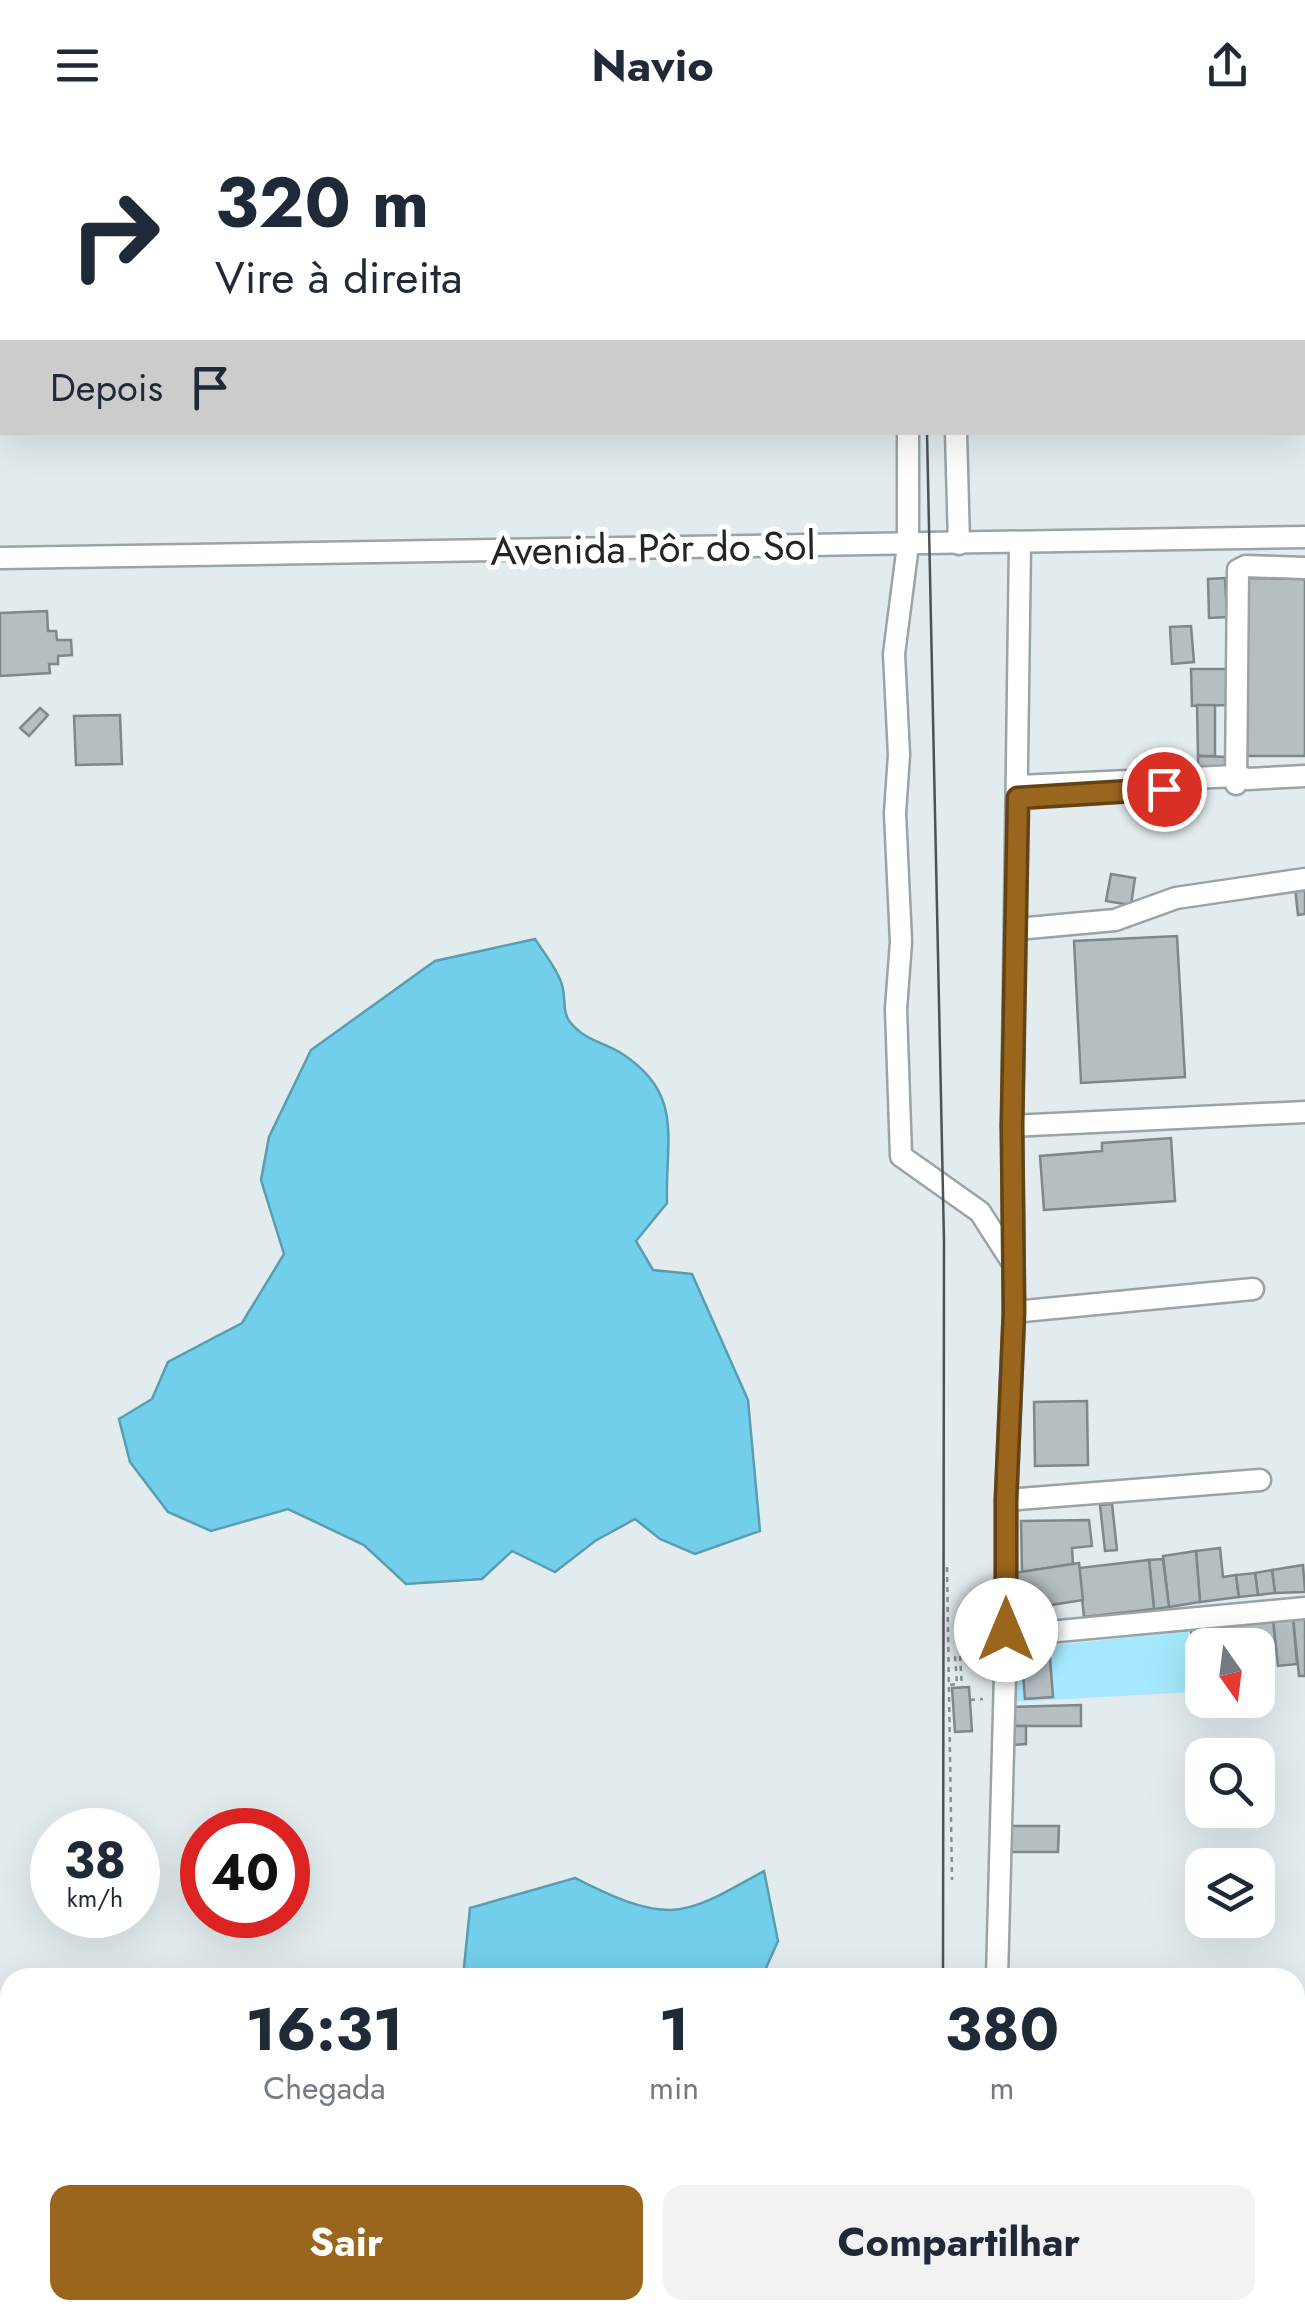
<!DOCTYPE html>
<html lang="pt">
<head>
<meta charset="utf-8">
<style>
	:root { --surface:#fff; --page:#f2f2f3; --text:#1f2937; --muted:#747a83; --accent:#9a651c }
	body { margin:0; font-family:Jost,sans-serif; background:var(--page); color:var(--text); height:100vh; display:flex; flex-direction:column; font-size:38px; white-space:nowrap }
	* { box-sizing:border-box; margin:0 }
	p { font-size:32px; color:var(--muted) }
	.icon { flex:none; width:55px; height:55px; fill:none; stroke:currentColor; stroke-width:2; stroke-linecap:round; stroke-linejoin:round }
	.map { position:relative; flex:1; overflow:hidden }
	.sheet { position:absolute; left:0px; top:1838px; width:1305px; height:352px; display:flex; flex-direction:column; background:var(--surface); border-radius:30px 30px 0 0; box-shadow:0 10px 40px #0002 }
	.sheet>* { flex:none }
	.top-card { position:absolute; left:0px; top:0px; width:1305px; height:305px; box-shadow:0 10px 40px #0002; background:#fff; color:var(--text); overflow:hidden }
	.needle { width:65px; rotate:166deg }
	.fabs { position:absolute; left:1185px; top:1498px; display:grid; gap:20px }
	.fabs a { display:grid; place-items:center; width:90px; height:90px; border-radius:20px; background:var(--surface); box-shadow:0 10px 40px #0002; font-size:50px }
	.speed { position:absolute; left:30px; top:1678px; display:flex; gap:20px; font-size:50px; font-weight:700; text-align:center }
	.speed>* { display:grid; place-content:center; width:130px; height:130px; border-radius:50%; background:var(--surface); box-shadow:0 10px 40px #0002; line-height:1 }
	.speed small { font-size:25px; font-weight:400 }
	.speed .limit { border:15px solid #d22; background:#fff; color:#111 }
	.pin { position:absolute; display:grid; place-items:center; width:85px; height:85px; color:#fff; margin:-42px; border:5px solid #fff; border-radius:50%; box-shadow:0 2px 10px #0007 }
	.me { position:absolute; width:110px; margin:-55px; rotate:0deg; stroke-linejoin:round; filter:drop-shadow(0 0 8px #0008) }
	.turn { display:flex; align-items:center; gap:35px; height:210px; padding:0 50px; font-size:45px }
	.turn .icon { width:130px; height:130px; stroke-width:2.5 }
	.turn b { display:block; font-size:70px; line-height:85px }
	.then { display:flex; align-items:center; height:95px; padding:0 50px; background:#0003; gap:20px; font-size:38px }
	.eta { display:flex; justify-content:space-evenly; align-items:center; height:170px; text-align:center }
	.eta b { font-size:60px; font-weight:700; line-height:70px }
	.button { display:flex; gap:20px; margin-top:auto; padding:20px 50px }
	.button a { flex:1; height:115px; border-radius:20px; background:var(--accent); color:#fff; font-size:40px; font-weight:700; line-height:115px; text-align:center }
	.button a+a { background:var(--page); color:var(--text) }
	header { display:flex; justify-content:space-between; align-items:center; height:130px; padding:0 50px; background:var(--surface); font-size:45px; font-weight:700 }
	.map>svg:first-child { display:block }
</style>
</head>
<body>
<header><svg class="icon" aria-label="menu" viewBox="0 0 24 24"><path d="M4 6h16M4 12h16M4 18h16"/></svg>Navio<svg class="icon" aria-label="share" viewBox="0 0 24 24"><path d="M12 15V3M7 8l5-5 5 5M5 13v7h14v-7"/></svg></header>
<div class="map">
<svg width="1305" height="2189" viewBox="0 0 1305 2189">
	<rect width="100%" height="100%" fill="#e2ecef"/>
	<path fill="#a6e8fd" d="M 1188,1501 L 1195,1562 L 1013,1572 L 1017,1519 Z"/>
	<g fill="#72cfeb" stroke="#5a9cb0" stroke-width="2.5">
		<path d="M 535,809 C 544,823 558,840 562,855 C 566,867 562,882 570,892 C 584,910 603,912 621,923 C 685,964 665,1009 667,1073 L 636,1111 L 653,1140 L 692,1144 L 748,1270 L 760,1401 L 695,1424 L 660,1409 L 635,1389 L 595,1411 L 555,1442 L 512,1421 L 482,1449 L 406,1454 L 364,1415 L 288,1379 L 211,1401 L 168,1382 L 130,1332 L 119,1289 L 152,1269 L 168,1232 L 242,1193 L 284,1124 L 261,1050 L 269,1007 L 311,920 L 435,831 Z"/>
		<path d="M 764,1741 L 778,1811 L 762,1847 L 463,1847 L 470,1778 L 575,1748 C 604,1762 637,1780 671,1780 C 703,1779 737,1755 764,1741 Z"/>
		<path d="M 0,2063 L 10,2063 L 10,2180 L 865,2180 L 866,2189 L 0,2189 Z"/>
	</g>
	<g fill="#b5bfc2" stroke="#7e878a" stroke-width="2.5">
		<path d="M 1225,448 L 1227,487 L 1209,488 L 1208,449 Z"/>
		<path d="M 1244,448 L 1305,449 L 1305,626 L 1243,626 Z"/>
		<path d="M 47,481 L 48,501 L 56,501 L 57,510 L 71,510 L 72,525 L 58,526 L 58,534 L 49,534 L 50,543 L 0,546 L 0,483 Z"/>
		<path d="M 1191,496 L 1194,532 L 1172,534 L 1170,497 Z"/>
		<path d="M 1191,539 L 1228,539 L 1228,575 L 1192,576 Z"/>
		<path d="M 1197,575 L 1215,575 L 1215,626 L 1198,626 Z"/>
		<path d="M 40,578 L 48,585 L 29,606 L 20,598 Z"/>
		<path d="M 120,585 L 122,634 L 76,635 L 74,586 Z"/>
		<path d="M 1198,626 L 1229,627 L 1229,639 L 1198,638 Z"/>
		<path d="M 1111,744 L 1135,748 L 1131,775 L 1106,771 Z"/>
		<path d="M 1305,757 L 1305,784 L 1298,785 L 1295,758 Z"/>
		<path d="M 1177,806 L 1185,947 L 1081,953 L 1074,811 Z"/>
		<path d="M 1171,1008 L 1175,1071 L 1044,1080 L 1040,1026 L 1102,1021 L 1102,1013 Z"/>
		<path d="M 1087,1271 L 1088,1335 L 1035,1336 L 1034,1272 Z"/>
		<path d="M 1112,1374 L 1117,1420 L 1105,1421 L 1100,1375 Z"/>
		<path d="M 1089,1390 L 1092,1416 L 1072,1418 L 1073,1434 L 1022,1442 L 1021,1391 Z"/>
		<path d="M 1220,1418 L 1223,1447 L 1236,1445 L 1239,1467 L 1200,1472 L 1196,1421 Z"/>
		<path d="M 1196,1421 L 1200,1472 L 1169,1477 L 1163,1426 Z"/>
		<path d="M 1163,1429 L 1169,1477 L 1154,1479 L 1149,1430 Z"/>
		<path d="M 1149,1430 L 1154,1479 L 1084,1487 L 1079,1438 Z"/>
		<path d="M 1079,1433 L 1083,1470 L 1020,1480 L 1015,1443 Z"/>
		<path d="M 1303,1435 L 1305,1462 L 1275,1463 L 1272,1440 Z"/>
		<path d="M 1272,1440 L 1275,1463 L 1258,1465 L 1255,1443 Z"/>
		<path d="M 1255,1443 L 1258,1465 L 1239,1467 L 1236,1445 Z"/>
		<path d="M 1305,1487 L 1305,1546 L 1299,1546 L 1293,1488 Z"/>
		<path d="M 1293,1488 L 1297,1534 L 1278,1536 L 1273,1490 Z"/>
		<path d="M 1273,1490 L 1276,1520 L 1258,1522 L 1258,1515 L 1202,1515 L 1202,1546 L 1197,1546 L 1191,1500 Z"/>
		<path d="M 1050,1528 L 1053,1567 L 1025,1569 L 1022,1530 Z"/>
		<path d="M 969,1557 L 972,1601 L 955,1602 L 952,1558 Z"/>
		<path d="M 1081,1575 L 1081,1596 L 1011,1596 L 1011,1577 Z"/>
		<path d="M 1011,1596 L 1026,1596 L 1026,1614 L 1011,1615 Z"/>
		<path d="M 1009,1696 L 1059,1696 L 1058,1722 L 1009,1722 Z"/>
	</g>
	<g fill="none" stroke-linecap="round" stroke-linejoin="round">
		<g stroke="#9aa3a6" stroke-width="25">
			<g id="minor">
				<path d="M 906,0 L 906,2"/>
				<path d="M 952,0 L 952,2"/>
				<path d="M 908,302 L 908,415 L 894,524 L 899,625 L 895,683 L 901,812 L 896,879 L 901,1026 L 980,1082 L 1012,1132"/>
				<path d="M 956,302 L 959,414"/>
				<path d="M 0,428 L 1305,407"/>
				<path d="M 1236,654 L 1238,440 L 1246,436 L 1305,438"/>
				<path d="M 1019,656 L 1236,646 L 1248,649 L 1305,646"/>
				<path d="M 1017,799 L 1115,790 L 1176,768 L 1305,749"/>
				<path d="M 1012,996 L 1305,982"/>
				<path d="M 1014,1182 L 1253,1159"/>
				<path d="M 1006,1370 L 1260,1350"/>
				<path d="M 1006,1506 L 1305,1478"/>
				<path d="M 997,1848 L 1006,1506 L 1006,1370 L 1014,1182 L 1012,996 L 1020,413"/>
				<path d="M 991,2189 L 992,2180"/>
			</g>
		</g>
		<g stroke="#878e90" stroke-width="2.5" stroke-dasharray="5 5" stroke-linecap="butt">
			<path d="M 947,1437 L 952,1750"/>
			<path d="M 950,1555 L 957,1554 L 955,1526 L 960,1526 L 962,1558"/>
			<path d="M 970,1570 L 983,1569"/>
		</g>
		<use href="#minor" stroke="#fff" stroke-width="20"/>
		<g stroke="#4d5254" stroke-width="2.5">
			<path d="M 925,0 L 925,2"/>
			<path d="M 927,302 L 944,1111 L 943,1848"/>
			<path d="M 949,2189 L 949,2180"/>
		</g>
	</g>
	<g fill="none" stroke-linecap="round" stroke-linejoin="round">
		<g stroke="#644212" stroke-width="25">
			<path id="route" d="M 1006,1500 L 1006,1370 L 1014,1182 L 1012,996 L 1018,668 L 1164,659"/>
		</g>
		<use href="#route" stroke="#9a651c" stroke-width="18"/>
	</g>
	<g text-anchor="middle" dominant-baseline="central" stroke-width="10" stroke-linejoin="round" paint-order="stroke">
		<g font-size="40" fill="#212526" stroke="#fff">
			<text transform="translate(653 418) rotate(-1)">Avenida Pôr do Sol</text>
		</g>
	</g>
</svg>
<div class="fabs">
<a><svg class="needle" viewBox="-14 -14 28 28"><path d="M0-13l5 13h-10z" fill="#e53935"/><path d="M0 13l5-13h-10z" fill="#747a83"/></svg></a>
<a><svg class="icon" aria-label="search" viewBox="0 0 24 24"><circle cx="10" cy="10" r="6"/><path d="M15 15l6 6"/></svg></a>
<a><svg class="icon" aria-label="layers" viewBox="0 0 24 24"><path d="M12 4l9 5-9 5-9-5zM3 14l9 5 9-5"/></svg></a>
</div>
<div class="speed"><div>38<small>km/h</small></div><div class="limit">40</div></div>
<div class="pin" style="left:1164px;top:659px;background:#d93025"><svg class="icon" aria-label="arrive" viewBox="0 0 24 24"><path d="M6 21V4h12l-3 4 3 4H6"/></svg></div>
<svg class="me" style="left:1006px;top:1500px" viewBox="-20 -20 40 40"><circle r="19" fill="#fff"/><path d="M0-13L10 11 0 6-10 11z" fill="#9a651c"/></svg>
<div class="top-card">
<div class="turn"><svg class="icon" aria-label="right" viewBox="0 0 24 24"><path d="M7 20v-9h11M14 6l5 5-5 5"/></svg><div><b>320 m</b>Vire à direita</div></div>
<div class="then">Depois<svg class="icon" aria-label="arrive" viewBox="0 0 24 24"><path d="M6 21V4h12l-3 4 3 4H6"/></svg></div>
</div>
<section class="sheet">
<div class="eta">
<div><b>16:31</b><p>Chegada</p></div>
<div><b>1</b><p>min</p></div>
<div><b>380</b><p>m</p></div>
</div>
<div class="button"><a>Sair</a><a>Compartilhar</a></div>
</section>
</div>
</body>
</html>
